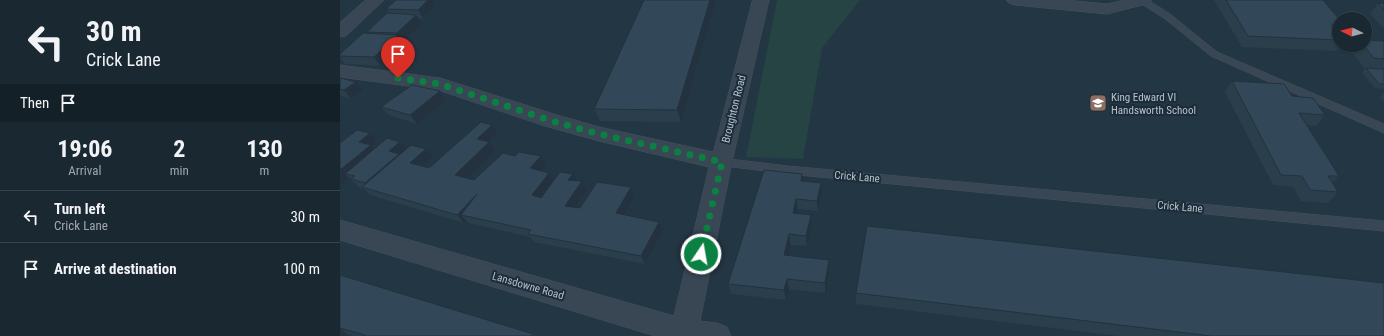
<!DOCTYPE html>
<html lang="en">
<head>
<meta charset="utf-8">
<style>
	:root { --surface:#1a2832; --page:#23303a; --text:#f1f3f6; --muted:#9fa6ac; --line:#38444d }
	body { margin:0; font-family:"Roboto Condensed",sans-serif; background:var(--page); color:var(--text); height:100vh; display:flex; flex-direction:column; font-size:15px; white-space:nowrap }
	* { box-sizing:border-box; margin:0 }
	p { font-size:13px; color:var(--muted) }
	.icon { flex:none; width:22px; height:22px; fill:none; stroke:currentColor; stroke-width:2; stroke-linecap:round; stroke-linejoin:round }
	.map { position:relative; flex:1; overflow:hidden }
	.drawer { display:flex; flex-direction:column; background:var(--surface); width:340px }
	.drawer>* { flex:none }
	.hud { background:#1a2832; color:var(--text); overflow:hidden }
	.needle { width:26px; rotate:276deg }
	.fabs { position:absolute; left:992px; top:12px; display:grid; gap:8px }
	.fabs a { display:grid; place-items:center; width:40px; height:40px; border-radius:50%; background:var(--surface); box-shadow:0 1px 3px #0004,0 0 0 1px var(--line); font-size:20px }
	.pin { position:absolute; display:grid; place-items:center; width:34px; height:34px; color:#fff; margin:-41px -17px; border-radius:50% 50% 50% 0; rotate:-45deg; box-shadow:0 0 4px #0007 }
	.pin .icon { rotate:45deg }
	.me { position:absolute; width:44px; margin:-22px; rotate:12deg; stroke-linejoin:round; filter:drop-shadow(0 0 3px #0008) }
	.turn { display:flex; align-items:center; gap:14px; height:84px; padding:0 20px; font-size:18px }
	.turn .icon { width:52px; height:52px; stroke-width:2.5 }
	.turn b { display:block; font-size:28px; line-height:34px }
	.then { display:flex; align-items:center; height:38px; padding:0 20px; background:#0003; gap:8px; font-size:15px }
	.eta { display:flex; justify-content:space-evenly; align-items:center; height:68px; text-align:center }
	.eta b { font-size:24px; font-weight:700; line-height:28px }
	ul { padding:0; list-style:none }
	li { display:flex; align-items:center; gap:12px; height:52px; padding:0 20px; border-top:1px solid var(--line) }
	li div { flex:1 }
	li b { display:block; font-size:15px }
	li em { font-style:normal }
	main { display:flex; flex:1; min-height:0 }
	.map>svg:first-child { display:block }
</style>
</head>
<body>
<main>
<section class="drawer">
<div class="hud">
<div class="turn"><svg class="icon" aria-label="left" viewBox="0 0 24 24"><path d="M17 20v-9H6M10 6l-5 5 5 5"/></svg><div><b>30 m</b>Crick Lane</div></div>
<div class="then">Then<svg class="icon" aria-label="arrive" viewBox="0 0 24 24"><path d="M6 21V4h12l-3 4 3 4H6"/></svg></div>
</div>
<div class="eta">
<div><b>19:06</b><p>Arrival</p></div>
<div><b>2</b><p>min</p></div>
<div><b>130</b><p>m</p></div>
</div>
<ul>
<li><svg class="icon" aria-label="left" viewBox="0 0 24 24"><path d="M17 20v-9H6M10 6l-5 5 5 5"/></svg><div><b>Turn left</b><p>Crick Lane</p></div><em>30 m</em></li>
<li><svg class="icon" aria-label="arrive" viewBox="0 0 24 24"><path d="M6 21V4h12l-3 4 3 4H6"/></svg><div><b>Arrive at destination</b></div><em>100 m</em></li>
</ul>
</section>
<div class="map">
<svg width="1044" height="336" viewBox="0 0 1044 336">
	<rect width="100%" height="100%" fill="#233643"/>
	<path fill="#254443" d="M 437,0 L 520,0 L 482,48 L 463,159 L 406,157 Z"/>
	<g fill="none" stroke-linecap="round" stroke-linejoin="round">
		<g stroke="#44535f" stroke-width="1">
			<g id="lane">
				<path d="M 799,0 L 808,0 L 830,14 L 877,52 L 1044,124 L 1044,133 L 871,56 L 824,18 L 800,3 Z"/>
				<path d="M 381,158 L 448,166 L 1044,221 L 1044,231 L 448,174 L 377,165 L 375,162 L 377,159 Z"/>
			</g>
		</g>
		<g stroke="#44535f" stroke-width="1">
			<g id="street">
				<path d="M 26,0 L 44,0 L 6,36 L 0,37 L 0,23 Z"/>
				<path d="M 413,0 L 429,0 L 392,162 L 360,321 L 377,323 L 387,327 L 391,336 L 315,336 L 0,240 L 0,220 L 334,316 L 369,167 L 259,141 L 205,126 L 98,90 L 0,77 L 0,65 L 100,78 L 217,115 L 259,127 L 373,152 Z"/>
				<path d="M 667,0 L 725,0 L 767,4 L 784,0 L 812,0 L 810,3 L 767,14 L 675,5 L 669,3 Z"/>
			</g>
		</g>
		<use href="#lane" fill="#384753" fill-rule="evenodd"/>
		<use href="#street" fill="#384753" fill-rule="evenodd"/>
	</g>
	<g fill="#2b3e4c">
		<path d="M 56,0 L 92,0 L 96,5 L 83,18 L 78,18 L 82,23 L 62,41 L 64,43 L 40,66 L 5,64 L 0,58 L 0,54 L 28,33 L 27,32 L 49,13 L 46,9 Z"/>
		<path d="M 874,0 L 983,0 L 999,19 L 999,31 L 998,32 L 999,34 L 999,45 L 1001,45 L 997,51 L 902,47 Z"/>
		<path d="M 1038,3 L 1044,4 L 1044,29 L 1030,14 Z"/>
		<path d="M 374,7 L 341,122 L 260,121 L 254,109 Z"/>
		<path d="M 1044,41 L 1044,89 L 1035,88 L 1022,73 L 1025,69 L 1010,50 L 1014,45 L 1025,45 Z"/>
		<path d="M 0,78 L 16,82 L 23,90 L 11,99 L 1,96 L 0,97 Z"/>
		<path d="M 892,81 L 952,96 L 985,115 L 976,126 L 967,125 L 999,176 L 992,183 L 998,192 L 988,203 L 961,201 L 953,187 L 933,185 L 885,92 Z"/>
		<path d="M 100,91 L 106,100 L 77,124 L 49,115 L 41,107 Z"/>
		<path d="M 1044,92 L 1044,102 L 1040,97 Z"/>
		<path d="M 30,133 L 37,141 L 32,146 L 34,149 L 86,149 L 93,157 L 82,167 L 89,168 L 157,133 L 148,142 L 155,151 L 126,178 L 134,180 L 206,164 L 200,171 L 209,173 L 214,180 L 237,181 L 247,190 L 235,208 L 240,208 L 295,195 L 284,215 L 319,222 L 323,231 L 305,264 L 194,242 L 190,237 L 128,223 L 126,220 L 124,223 L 30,195 L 24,189 L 20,188 L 9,178 L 0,185 L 0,143 Z"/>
		<path d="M 463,181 L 482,193 L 478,211 L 458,209 L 457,213 L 471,215 L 472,225 L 467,246 L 451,245 L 448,256 L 489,260 L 490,270 L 485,293 L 449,289 L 446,300 L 391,294 L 388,284 Z"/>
		<path d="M 0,275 L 195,336 L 14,336 L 7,334 L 5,336 L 0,336 Z"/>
		<path d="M 516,293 L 1044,336 L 779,336 L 516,304 Z"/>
	</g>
	<g fill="#23323e">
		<path d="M 82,0 L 92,0 L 96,5 L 83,18 L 78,10 Z"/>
		<path d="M 370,0 L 376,0 L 341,122 L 337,110 Z"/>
		<path d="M 76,15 L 82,23 L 63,41 L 57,33 Z"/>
		<path d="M 58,35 L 64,43 L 40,66 L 34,57 Z"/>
		<path d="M 16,82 L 23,90 L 11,99 L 4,90 Z"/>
		<path d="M 100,91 L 106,100 L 77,124 L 70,115 Z"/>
		<path d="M 152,125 L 157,133 L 143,147 L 137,139 Z"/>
		<path d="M 30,133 L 37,141 L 32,146 L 38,153 L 5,174 L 9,178 L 0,185 L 0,170 L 19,142 Z"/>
		<path d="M 60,142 L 67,150 L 31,189 L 25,183 L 49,151 Z"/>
		<path d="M 149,142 L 155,151 L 121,183 L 115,175 Z"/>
		<path d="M 86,149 L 93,157 L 77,171 L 70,163 Z"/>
		<path d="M 201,156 L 206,164 L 195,177 L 190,168 Z"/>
		<path d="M 209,173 L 215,181 L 198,203 L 192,195 Z"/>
		<path d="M 233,174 L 237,182 L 228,180 Z"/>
		<path d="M 462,174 L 464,185 L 461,181 Z"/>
		<path d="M 242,181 L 247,190 L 230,215 L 225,206 Z"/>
		<path d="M 481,183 L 482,193 L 478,211 L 477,201 Z"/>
		<path d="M 291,187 L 295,195 L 280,222 L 276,213 Z"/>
		<path d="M 137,194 L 121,215 L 126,220 L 124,223 L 117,215 Z"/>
		<path d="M 456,199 L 458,209 L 454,223 L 453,213 Z"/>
		<path d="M 471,215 L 472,225 L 467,246 L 466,236 Z"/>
		<path d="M 319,222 L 323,231 L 305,264 L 301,256 Z"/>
		<path d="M 449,234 L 451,245 L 446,265 L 444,255 Z"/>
		<path d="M 489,260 L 490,270 L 485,293 L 485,283 Z"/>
		<path d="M 447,279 L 449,289 L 446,300 L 444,290 Z"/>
		<path d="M 0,329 L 7,334 L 5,336 L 0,336 Z"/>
	</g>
	<g fill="#324858" stroke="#23323e">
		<path d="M 56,0 L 88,0 L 78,10 L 46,9 Z"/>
		<path d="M 304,0 L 370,0 L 337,110 L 254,109 Z"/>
		<path d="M 886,0 L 983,0 L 999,19 L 999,25 L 991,24 L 999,34 L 999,40 L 908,36 Z"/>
		<path d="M 1038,3 L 1044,4 L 1044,10 Z"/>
		<path d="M 47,13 L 76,15 L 57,33 L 27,32 Z"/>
		<path d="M 23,33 L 58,35 L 34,57 L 0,56 L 0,54 Z"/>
		<path d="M 1025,40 L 1044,41 L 1044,59 L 1034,58 L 1023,45 L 1025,45 Z"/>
		<path d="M 1026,68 L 1044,69 L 1044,84 L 1039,84 Z"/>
		<path d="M 0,78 L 16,82 L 4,90 L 0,89 Z"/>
		<path d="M 892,81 L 944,84 L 952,96 L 973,98 L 985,115 L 959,113 L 999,176 L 988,176 L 998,192 L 970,190 L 962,176 L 941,175 Z"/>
		<path d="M 72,85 L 100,91 L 70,115 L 41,107 Z"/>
		<path d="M 141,122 L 152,125 L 137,139 L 149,142 L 115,175 L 134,180 L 163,153 L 175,156 L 179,152 L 201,156 L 190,168 L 209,173 L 192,195 L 201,198 L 220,172 L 233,174 L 228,180 L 242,181 L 225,206 L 240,208 L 257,182 L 291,187 L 276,213 L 319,222 L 301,256 L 188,234 L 191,230 L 121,215 L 137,194 L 117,215 L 22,187 L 71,145 L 86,149 L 70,163 L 89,168 Z"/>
		<path d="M 17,130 L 30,133 L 19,142 L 31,145 L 0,170 L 0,143 Z"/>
		<path d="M 47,138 L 60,142 L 49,151 L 59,154 L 25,183 L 11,179 L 15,176 L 5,174 Z"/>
		<path d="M 424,170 L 462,174 L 461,181 L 481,183 L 477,201 L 456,199 L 453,213 L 471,215 L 466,236 L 449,234 L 444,255 L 489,260 L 485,283 L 447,279 L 444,290 L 388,284 Z"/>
		<path d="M 527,226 L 1044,283 L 1044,336 L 871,336 L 516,293 Z"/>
		<path d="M 0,275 L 193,334 L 191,336 L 24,336 L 25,335 L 0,328 Z"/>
	</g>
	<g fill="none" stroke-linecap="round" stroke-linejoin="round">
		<path stroke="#0b8043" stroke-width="7" stroke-dasharray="0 12.6" d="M 58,78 L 100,84 L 212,121 L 259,134 L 382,162 L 361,254"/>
	</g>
	<defs>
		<g id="school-square" transform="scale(0.9)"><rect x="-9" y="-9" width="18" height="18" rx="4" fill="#8d6e63" stroke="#1c2c38"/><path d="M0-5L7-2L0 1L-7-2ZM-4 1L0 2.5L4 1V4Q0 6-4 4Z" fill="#fff"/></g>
	</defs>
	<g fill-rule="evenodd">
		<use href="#school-square" x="758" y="103"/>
	</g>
	<g text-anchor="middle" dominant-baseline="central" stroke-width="4" stroke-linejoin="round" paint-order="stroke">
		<g font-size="11" fill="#b5c2cd" stroke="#1c2c38" text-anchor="start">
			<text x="771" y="97">King Edward VI<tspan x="771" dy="13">Handsworth School</tspan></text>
		</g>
		<g font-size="11" fill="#b5c2cd" stroke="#1c2c38">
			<text transform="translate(394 109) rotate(-76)">Broughton Road</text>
			<text transform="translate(517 177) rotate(5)">Crick Lane</text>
			<text transform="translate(840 207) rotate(5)">Crick Lane</text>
			<text transform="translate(188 286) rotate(16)">Lansdowne Road</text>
		</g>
	</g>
</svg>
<div class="fabs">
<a><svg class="needle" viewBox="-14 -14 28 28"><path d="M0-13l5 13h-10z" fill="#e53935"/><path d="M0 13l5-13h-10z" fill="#9fa6ac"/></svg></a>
</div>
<div class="pin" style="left:58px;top:78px;background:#d93025"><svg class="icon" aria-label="arrive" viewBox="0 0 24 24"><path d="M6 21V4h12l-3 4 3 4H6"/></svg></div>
<svg class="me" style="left:361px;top:254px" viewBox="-20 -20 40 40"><circle r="17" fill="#0b8043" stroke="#fff" stroke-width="3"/><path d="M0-11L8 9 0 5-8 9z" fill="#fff"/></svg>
</div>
</main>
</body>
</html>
